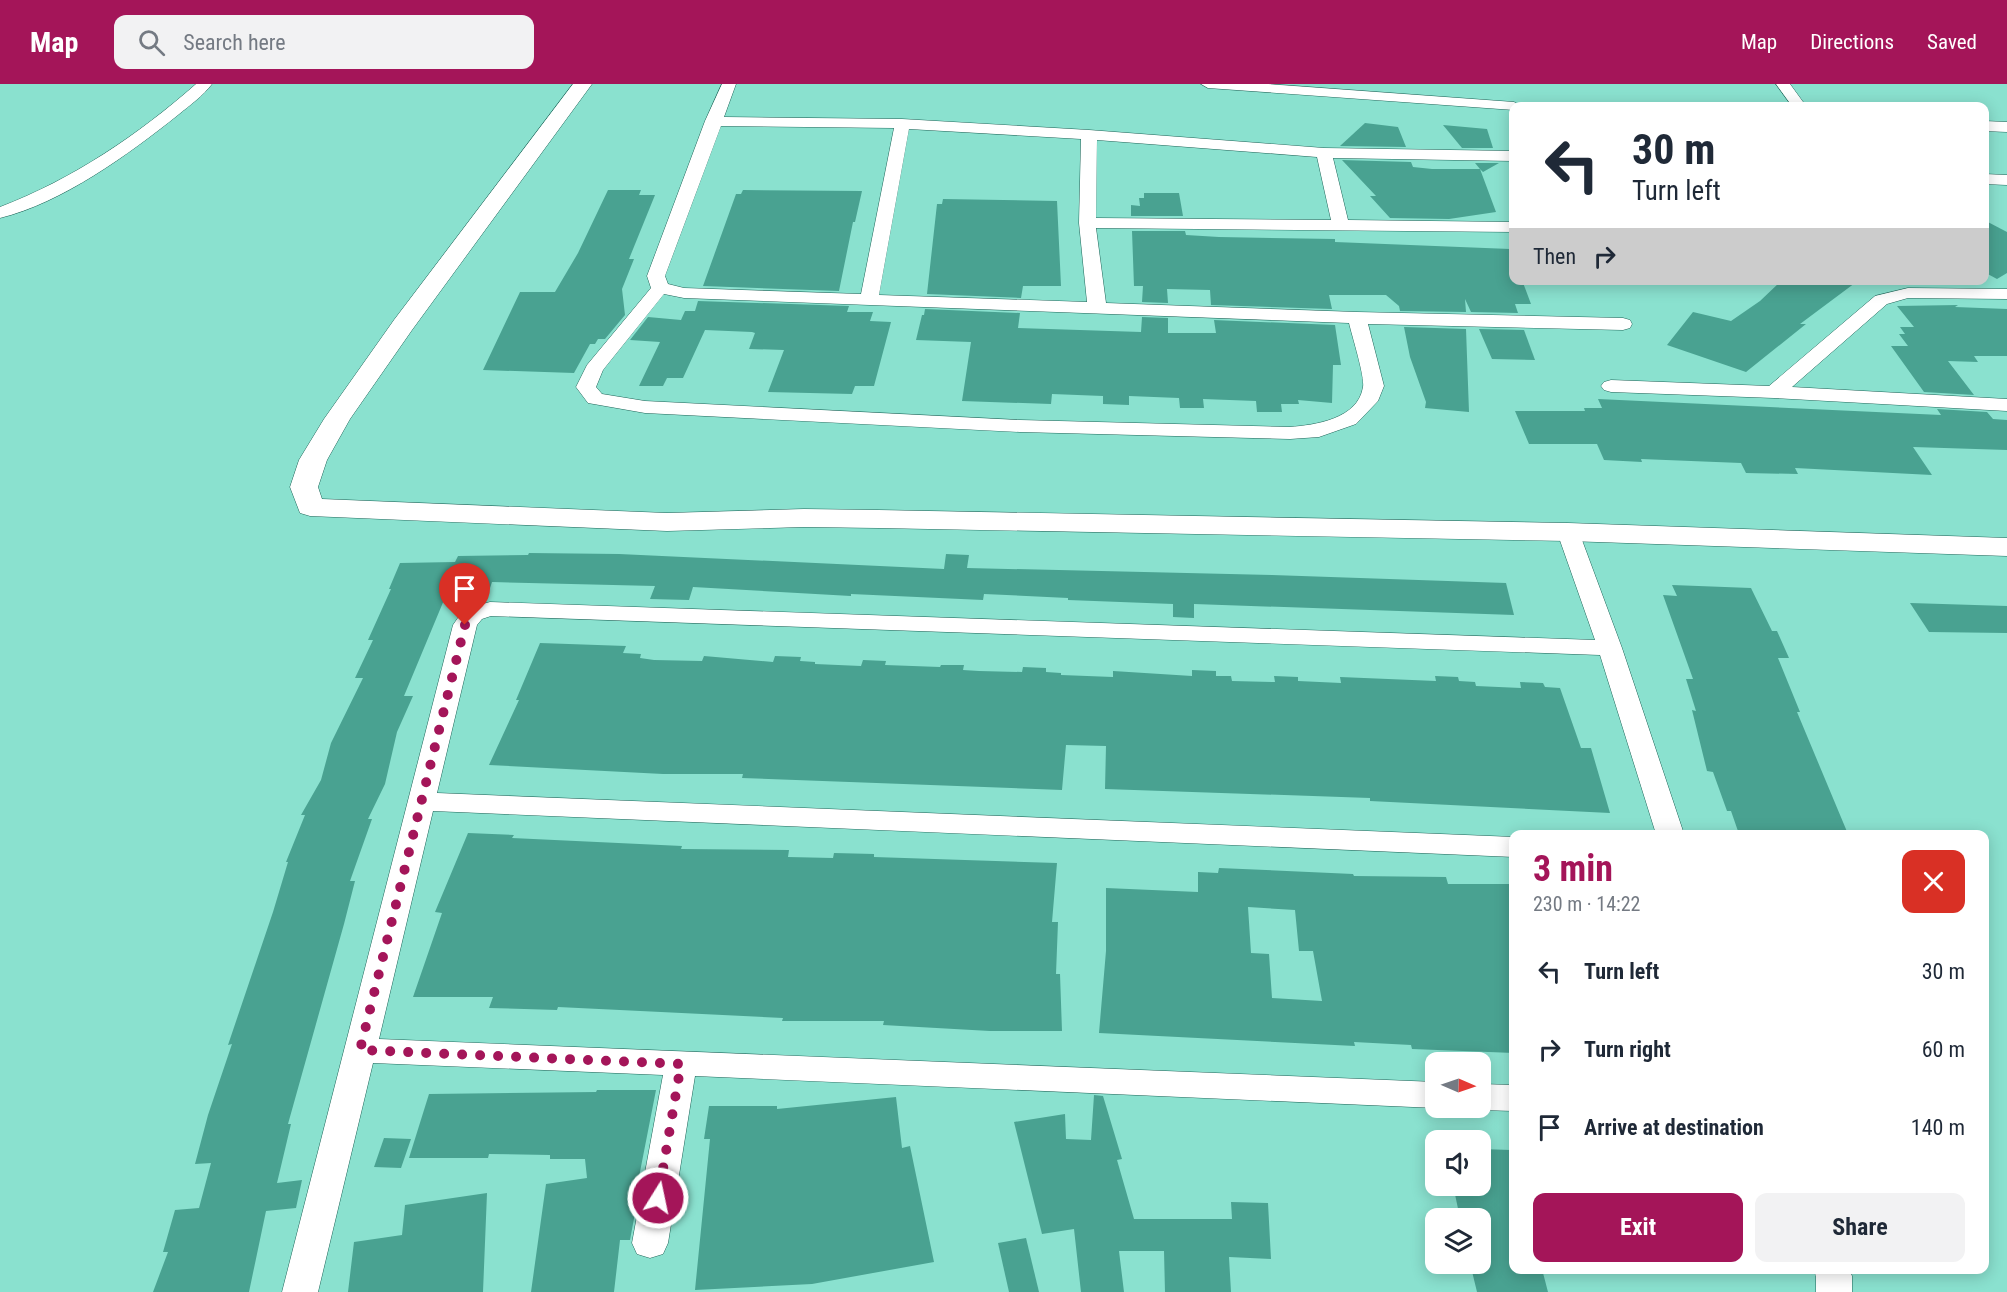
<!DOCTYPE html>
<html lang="en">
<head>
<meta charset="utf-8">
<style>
	:root { --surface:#fff; --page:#f2f2f3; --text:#1f2937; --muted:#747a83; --accent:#a41559 }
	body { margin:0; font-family:"Roboto Condensed",sans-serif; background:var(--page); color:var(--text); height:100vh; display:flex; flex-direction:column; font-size:22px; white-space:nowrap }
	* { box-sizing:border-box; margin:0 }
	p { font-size:20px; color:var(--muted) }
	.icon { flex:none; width:33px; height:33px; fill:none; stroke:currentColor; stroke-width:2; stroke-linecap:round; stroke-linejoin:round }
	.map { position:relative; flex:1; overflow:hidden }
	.details { position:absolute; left:1509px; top:746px; width:480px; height:444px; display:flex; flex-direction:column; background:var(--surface); border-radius:12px; box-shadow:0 3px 15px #0003 }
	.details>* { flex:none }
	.hud { position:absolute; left:1509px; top:18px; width:480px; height:183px; border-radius:12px; box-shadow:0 3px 15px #0003; background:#fff; color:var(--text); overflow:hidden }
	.needle { width:39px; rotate:92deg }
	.fabs { position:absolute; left:1425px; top:968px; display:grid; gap:12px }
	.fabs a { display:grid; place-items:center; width:66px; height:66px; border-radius:12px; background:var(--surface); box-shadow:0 3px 15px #0003; font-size:30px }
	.pin { position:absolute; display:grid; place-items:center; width:51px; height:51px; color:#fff; margin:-62px -26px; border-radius:50% 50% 50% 0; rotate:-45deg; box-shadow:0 0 6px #0007 }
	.pin .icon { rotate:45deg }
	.me { position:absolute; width:66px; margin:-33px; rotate:10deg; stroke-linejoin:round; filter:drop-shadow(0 0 4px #0008) }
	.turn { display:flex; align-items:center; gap:21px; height:126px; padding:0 24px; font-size:27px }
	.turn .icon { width:78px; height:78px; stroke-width:2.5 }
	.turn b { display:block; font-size:42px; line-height:51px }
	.then { display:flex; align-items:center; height:57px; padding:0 24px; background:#0003; gap:12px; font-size:22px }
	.round { display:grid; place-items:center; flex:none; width:63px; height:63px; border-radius:12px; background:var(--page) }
	.summary { display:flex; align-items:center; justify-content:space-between; height:102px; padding:0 24px }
	h1 { font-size:36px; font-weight:700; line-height:45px; color:var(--accent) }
	.action { display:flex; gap:12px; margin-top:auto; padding:12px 24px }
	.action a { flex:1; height:69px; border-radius:12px; background:var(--accent); color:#fff; font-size:24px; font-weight:700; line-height:69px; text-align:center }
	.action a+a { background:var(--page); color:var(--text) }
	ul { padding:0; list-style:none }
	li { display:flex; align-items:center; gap:18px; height:78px; padding:0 24px }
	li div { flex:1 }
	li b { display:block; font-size:22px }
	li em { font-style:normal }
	header { display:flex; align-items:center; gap:36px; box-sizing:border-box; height:84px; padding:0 30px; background:var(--accent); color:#fff }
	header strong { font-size:28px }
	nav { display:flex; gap:33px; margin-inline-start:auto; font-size:21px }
	.search { width:420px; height:54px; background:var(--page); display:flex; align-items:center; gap:15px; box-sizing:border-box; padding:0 21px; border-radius:12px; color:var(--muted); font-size:22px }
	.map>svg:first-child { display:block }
</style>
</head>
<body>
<header>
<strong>Map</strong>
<div class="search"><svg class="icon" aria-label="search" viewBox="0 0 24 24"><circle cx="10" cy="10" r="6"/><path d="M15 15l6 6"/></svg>Search here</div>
<nav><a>Map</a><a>Directions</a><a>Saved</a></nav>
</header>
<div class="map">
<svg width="2007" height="1208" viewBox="0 0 2007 1208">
	<rect width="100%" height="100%" fill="#8ae1cf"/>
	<g fill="#49a291" fill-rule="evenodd">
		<path d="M 1365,39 L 1398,43 L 1406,63 L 1340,62 Z"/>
		<path d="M 1443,41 L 1487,45 L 1493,64 L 1462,64 Z"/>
		<path d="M 1342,76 L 1411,78 L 1413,83 L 1432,85 L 1480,85 L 1475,79 L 1499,79 L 1483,88 L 1480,85 L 1496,128 L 1449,135 L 1390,134 L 1370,112 L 1376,112 Z"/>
		<path d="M 608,106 L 641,106 L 639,111 L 655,111 L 629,175 L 634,175 L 622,205 L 625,231 L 605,255 L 598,255 L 595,260 L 590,260 L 574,289 L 483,286 L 520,208 L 555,208 L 578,169 Z"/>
		<path d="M 743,106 L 862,107 L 855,138 L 853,138 L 839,207 L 703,202 L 736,110 L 741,110 Z"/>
		<path d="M 1144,109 L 1179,109 L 1183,132 L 1131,132 L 1131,121 L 1140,122 L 1139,114 L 1144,114 Z"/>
		<path d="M 943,115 L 1057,117 L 1061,202 L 1023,202 L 1021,214 L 927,210 L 937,120 L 942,120 Z"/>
		<path d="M 1984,136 L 2007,148 L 2007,189 L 1997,195 L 1984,188 Z"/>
		<path d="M 1132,147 L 1185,147 L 1186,151 L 1219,153 L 1335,155 L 1335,158 L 1510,165 L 1514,174 L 1514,196 L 1522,196 L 1531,220 L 1515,220 L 1518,229 L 1471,228 L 1465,215 L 1466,228 L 1400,227 L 1399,222 L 1386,211 L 1329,211 L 1332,225 L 1211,221 L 1210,206 L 1167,205 L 1168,219 L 1142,218 L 1143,202 L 1134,202 Z"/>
		<path d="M 1782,196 L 1859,196 L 1800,240 L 1806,240 L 1746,288 L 1667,261 L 1693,228 L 1731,237 L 1760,217 Z"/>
		<path d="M 698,217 L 849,222 L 847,228 L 873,228 L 870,237 L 891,238 L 874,302 L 855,302 L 852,310 L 768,308 L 784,266 L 749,265 L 755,249 L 752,248 L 705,246 L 683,294 L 667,294 L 663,302 L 639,302 L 660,258 L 630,256 L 648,233 L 681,236 L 685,227 L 695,227 Z"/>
		<path d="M 1958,221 L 1955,223 L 2007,225 L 2007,272 L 1974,272 L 1978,278 L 1948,277 L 1974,311 L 1924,308 L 1891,262 L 1908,262 L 1899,250 L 1905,250 L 1900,243 L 1914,243 L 1897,222 Z"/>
		<path d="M 925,225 L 1020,229 L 1018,244 L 1141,248 L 1142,233 L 1168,234 L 1168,249 L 1216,249 L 1214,236 L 1335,241 L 1341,281 L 1333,281 L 1332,319 L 1298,316 L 1299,320 L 1281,320 L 1282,328 L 1257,328 L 1256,317 L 1203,315 L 1204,324 L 1180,324 L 1179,314 L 1129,312 L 1129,321 L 1103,320 L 1103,312 L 1052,310 L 1051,320 L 962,317 L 971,258 L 916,256 L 922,231 L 924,231 Z"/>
		<path d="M 1404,243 L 1466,245 L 1469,328 L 1425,324 L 1426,318 L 1410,273 Z"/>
		<path d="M 1479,245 L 1524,246 L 1535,276 L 1492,275 Z"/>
		<path d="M 1598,315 L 1941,331 L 1937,325 L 1987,328 L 1993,335 L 2007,336 L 2007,366 L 1913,363 L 1932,391 L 1795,384 L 1798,390 L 1746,389 L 1741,379 L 1641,375 L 1642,378 L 1604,376 L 1597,360 L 1529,360 L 1515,327 L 1585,327 L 1584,324 L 1602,324 Z"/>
		<path d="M 529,469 L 619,470 L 944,485 L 946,470 L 969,471 L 967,484 L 1272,491 L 1506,499 L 1514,531 L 1194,520 L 1194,534 L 1173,533 L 1173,520 L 1068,516 L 1068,514 L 984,510 L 983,516 L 851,510 L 851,512 L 693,503 L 689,516 L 650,515 L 655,502 L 492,498 L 490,504 L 449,504 L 404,612 L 413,612 L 397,648 L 385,700 L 368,735 L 372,735 L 350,797 L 355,797 L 344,840 L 288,1040 L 291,1040 L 277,1099 L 302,1096 L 296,1124 L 266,1127 L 249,1208 L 153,1208 L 168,1168 L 163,1168 L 175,1126 L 199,1124 L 211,1079 L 195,1080 L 208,1031 L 232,960 L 228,961 L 273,828 L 288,778 L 286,778 L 305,731 L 301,731 L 321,696 L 331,659 L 363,594 L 355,594 L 373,556 L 368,556 L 391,505 L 389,505 L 400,479 L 455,478 L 458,472 L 528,471 Z"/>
		<path d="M 1672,501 L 1751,504 L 1772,547 L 1777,547 L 1789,574 L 1778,574 L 1800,628 L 1797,628 L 1848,750 L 1739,750 L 1731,727 L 1727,727 L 1713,688 L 1707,687 L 1692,626 L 1696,627 L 1686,595 L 1693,595 L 1663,511 L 1677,512 Z"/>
		<path d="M 1910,519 L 2007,522 L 2007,549 L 1929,548 Z"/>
		<path d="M 540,559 L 626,562 L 623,569 L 641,570 L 640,574 L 654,576 L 702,577 L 704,572 L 773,578 L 775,572 L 801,573 L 800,577 L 815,578 L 815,580 L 861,582 L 863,576 L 886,577 L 885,581 L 940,583 L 941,581 L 964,581 L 963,586 L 979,587 L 1022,588 L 1023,583 L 1046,584 L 1046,588 L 1061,589 L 1061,591 L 1113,593 L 1113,587 L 1192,592 L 1192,586 L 1216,587 L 1216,592 L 1231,592 L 1232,597 L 1275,598 L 1274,592 L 1298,593 L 1298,597 L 1341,599 L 1340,593 L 1436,597 L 1435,592 L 1458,593 L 1459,597 L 1475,598 L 1476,602 L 1521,604 L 1520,598 L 1543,599 L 1545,603 L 1560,604 L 1581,664 L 1591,664 L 1610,729 L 1370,717 L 1370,714 L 1105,705 L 1106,662 L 1066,661 L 1062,706 L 742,694 L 743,690 L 663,690 L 489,681 L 519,616 L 516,616 Z"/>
		<path d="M 468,749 L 514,751 L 512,754 L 682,762 L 681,765 L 789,766 L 788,773 L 833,774 L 834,769 L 874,770 L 874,773 L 1057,779 L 1052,838 L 1058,838 L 1056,890 L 1060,890 L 1062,947 L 990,947 L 883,941 L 884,937 L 782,937 L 783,934 L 558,923 L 557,926 L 489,924 L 493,913 L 413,913 L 442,829 L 435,828 Z"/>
		<path d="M 1219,784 L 1353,790 L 1354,792 L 1446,793 L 1448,800 L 1514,800 L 1514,969 L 1412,965 L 1411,961 L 1354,958 L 1355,962 L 1099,949 L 1106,867 L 1106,804 L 1198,808 L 1198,788 L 1218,789 ZM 1248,823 L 1295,826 L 1299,867 L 1313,867 L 1322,917 L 1272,914 L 1269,870 L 1251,869 Z"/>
		<path d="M 597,1006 L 656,1006 L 638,1098 L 641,1097 L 630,1156 L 620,1156 L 614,1208 L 531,1208 L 546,1100 L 587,1094 L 585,1075 L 550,1075 L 550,1071 L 489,1070 L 488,1074 L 409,1074 L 429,1010 L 596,1008 Z"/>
		<path d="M 1094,1011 L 1103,1012 L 1122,1075 L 1117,1076 L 1134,1135 L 1232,1135 L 1231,1118 L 1268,1119 L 1271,1175 L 1229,1173 L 1231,1208 L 1165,1208 L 1164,1167 L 1119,1167 L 1124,1208 L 1081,1208 L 1074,1145 L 1042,1150 L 1014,1038 L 1065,1030 L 1066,1055 L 1091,1056 Z"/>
		<path d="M 896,1013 L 902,1064 L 910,1062 L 934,1178 L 812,1200 L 695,1206 L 710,1055 L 704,1055 L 709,1022 L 777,1022 L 777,1025 Z"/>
		<path d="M 384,1054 L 411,1055 L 401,1084 L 374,1083 Z"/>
		<path d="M 1480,1065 L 1511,1066 L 1514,1077 L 1514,1185 L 1542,1185 L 1548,1208 L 1477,1208 L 1470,1179 L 1480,1179 L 1480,1134 L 1460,1134 L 1453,1101 L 1480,1101 Z"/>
		<path d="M 487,1109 L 483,1208 L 348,1208 L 354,1158 L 402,1151 L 405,1121 Z"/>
		<path d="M 1026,1154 L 1039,1208 L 1009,1208 L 998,1159 Z"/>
	</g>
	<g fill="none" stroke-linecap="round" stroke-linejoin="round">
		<g stroke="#1f6458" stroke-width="1">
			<g id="street">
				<path d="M 196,0 L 212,0 C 203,12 190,21 178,31 C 129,70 62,119 0,134 L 0,123 C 73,95 138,51 196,0 Z"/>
				<path d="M 722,0 L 736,0 L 724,33 L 902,35 L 1089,46 L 1324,64 L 1514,67 L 1514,77 L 1333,74 L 1348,136 L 1514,138 L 1514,148 L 1096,144 L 1106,219 L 1357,228 L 1623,234 L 1630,236 L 1632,240 L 1630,244 L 1623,246 L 1368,240 L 1384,302 L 1378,317 L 1356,340 L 1319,353 L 1290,355 L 1020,348 L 645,329 L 588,319 L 576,303 L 587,281 L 651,204 L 647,192 L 705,37 ZM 721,42 L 894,44 L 861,210 L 684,204 L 668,200 L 665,192 ZM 909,45 L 1081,55 L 1079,139 L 1087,218 L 879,211 ZM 1097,56 L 1317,73 L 1331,136 L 1096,134 ZM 664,210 L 684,214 L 1349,239 C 1352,252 1365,293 1363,303 C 1358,335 1315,341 1290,343 L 1020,336 L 645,317 L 602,310 L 596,303 L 603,286 Z"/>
				<path d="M 1201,0 L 1268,0 L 1514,18 L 1521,22 L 1514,22 L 1514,26 L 1208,4 Z"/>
				<path d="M 1776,0 L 1790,0 L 1806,22 L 1792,22 Z"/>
				<path d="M 1984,37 L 2007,38 L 2007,48 L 1984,47 Z"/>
				<path d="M 1984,90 L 2007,91 L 2007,101 L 1984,100 Z"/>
				<path d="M 1908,204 L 2007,205 L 2007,215 L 1908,214 L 1887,220 L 1792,303 L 2007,315 L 2007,327 L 1774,314 L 1611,308 L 1604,306 L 1601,302 L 1604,298 L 1611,296 L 1769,302 L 1875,212 Z"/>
				<path d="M 1568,441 L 1576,443 L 1579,448 L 1622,564 L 1684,750 L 1656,750 L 1600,571 L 491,532 L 482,535 L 477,541 L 437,709 L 1514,753 L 1514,773 L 433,727 L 379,955 L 1436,998 L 1436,1023 L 1439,1023 L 1436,1024 L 695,992 L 668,1159 L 663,1170 L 650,1174 L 637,1170 L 632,1159 L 663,991 L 373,979 L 318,1208 L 282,1208 L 453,541 L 464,525 L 490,518 L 1595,556 L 1557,448 L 1560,443 Z"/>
				<path d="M 1480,1000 L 1514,1001 L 1514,1027 L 1480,1026 L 1471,1023 L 1480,1023 Z"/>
				<path d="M 1813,1185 L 1849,1185 L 1852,1192 L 1852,1208 L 1816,1208 L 1816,1192 Z"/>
			</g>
		</g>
		<g stroke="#1f6458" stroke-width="1">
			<path id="secondary" d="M 573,0 L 592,0 L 412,246 L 350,335 L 327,376 L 318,403 L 322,415 L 667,429 L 804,425 L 878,426 L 1568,439 L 2007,454 L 2007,472 L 1568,457 L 878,444 L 804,443 L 667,447 L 310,432 L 300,429 L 290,403 L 299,376 L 324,335 L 394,236 Z"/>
		</g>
		<use href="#street" fill="#fff" fill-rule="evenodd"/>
		<use href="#secondary" fill="#fff" fill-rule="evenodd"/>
	</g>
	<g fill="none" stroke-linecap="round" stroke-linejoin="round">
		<path stroke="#a41559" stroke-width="10" stroke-dasharray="0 18" d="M 465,541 L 360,966 L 681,980 L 658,1114"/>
	</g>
</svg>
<div class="fabs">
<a><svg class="needle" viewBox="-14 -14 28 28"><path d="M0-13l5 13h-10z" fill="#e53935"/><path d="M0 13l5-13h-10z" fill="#747a83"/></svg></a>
<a><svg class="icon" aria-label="sound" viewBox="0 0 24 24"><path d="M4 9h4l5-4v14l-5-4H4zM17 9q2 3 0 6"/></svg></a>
<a><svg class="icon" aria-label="layers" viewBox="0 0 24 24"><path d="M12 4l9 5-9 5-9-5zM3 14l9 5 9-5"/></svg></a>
</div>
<div class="pin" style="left:465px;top:541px;background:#d93025"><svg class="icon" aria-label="arrive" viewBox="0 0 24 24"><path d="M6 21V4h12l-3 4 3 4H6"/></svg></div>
<svg class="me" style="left:658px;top:1114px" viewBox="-20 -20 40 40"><circle r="17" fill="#a41559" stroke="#fff" stroke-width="3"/><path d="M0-11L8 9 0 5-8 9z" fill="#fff"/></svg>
<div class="hud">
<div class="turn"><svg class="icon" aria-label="left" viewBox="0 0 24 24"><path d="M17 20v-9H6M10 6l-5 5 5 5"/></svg><div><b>30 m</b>Turn left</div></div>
<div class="then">Then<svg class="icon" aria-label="right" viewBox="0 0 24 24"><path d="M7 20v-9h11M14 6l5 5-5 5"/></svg></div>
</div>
<section class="details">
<div class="summary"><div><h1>3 min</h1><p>230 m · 14:22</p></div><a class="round" style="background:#d93025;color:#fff"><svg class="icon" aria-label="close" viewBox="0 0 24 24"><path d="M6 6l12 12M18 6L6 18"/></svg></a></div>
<ul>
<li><svg class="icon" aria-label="left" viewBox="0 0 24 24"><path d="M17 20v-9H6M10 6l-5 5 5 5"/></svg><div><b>Turn left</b></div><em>30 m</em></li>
<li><svg class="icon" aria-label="right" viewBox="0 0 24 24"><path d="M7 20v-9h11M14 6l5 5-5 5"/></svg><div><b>Turn right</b></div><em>60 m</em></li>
<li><svg class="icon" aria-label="arrive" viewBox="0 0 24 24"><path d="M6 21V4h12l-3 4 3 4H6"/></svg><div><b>Arrive at destination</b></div><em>140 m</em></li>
</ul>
<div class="action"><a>Exit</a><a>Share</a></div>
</section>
</div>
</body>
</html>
